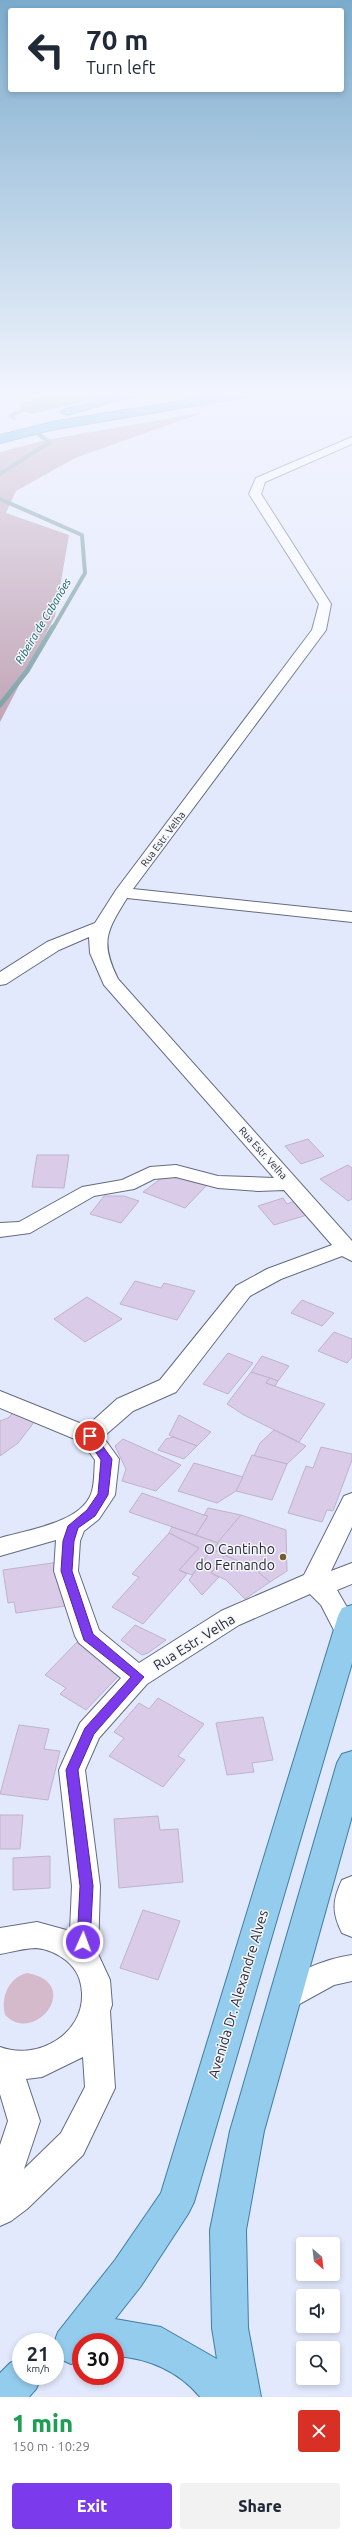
<!DOCTYPE html>
<html lang="en">
<head>
<meta charset="utf-8">
<style>
	:root { --surface:#fff; --page:#f2f2f3; --text:#1f2937; --muted:#747a83; --accent:#7c3aed }
	body { margin:0; font-family:Ubuntu,sans-serif; background:var(--page); color:var(--text); height:100vh; display:flex; flex-direction:column; font-size:15px; white-space:nowrap }
	* { box-sizing:border-box; margin:0 }
	p { font-size:13px; color:var(--muted) }
	.icon { flex:none; width:22px; height:22px; fill:none; stroke:currentColor; stroke-width:2; stroke-linecap:round; stroke-linejoin:round }
	.map { position:relative; height:2397px; overflow:hidden }
	.sheet { display:flex; flex-direction:column; background:var(--surface); flex:1 }
	.sheet>* { flex:none }
	.hud { position:absolute; left:8px; top:8px; width:336px; height:84px; border-radius:4px; box-shadow:0 2px 6px #0003; background:#fff; color:var(--text); overflow:hidden }
	.needle { width:26px; rotate:152deg }
	.fabs { position:absolute; left:296px; top:2237px; display:grid; gap:8px }
	.fabs a { display:grid; place-items:center; width:44px; height:44px; border-radius:4px; background:var(--surface); box-shadow:0 2px 6px #0003; font-size:20px }
	.speed { position:absolute; left:12px; top:2333px; display:flex; gap:8px; font-size:20px; font-weight:700; text-align:center }
	.speed>* { display:grid; place-content:center; width:52px; height:52px; border-radius:50%; background:var(--surface); box-shadow:0 2px 6px #0003; line-height:1 }
	.speed small { font-size:10px; font-weight:400 }
	.speed .limit { border:6px solid #d22; background:#fff; color:#111 }
	.pin { position:absolute; display:grid; place-items:center; width:34px; height:34px; color:#fff; margin:-17px; border:2px solid #fff; border-radius:50%; box-shadow:0 1px 4px #0007 }
	.me { position:absolute; width:44px; margin:-22px; rotate:2deg; stroke-linejoin:round; filter:drop-shadow(0 0 3px #0008) }
	.turn { display:flex; align-items:center; gap:14px; height:84px; padding:0 12px; font-size:18px }
	.turn .icon { width:52px; height:52px; stroke-width:2.5 }
	.turn b { display:block; font-size:28px; line-height:34px }
	.round { display:grid; place-items:center; flex:none; width:42px; height:42px; border-radius:4px; background:var(--page) }
	.head { display:flex; align-items:center; justify-content:space-between; height:68px; padding:0 12px }
	h1 { font-size:24px; font-weight:800; line-height:30px; color:#1e9e55 }
	.primary-button { display:flex; gap:8px; margin-top:auto; padding:8px 12px }
	.primary-button a { flex:1; height:46px; border-radius:4px; background:var(--accent); color:#fff; font-size:16px; font-weight:800; line-height:46px; text-align:center }
	.primary-button a+a { background:var(--page); color:var(--text) }
	.map>svg:first-child { display:block }
</style>
</head>
<body>
<div class="map">
<svg width="352" height="2397" viewBox="0 0 352 2397">
	<rect width="100%" height="100%" fill="#e3e9fd"/>
	<path fill="#d4baca" d="M 27,1973 C 84,1983 35,2046 5,2015 C 0,1996 10,1977 27,1973 Z"/>
	<path fill="#c0a3b5" d="M 205,412 L 75,458 L 16,491 L 6,513 L 69,535 L 55,616 L 0,722 L 0,452 L 46,440 Z"/>
	<g fill="none" stroke-linecap="round" stroke-linejoin="round">
		<g stroke="#799ea2" stroke-width="4">
			<path d="M 14,418 L 11,415 L 32,407"/>
			<path d="M 0,474 L 50,442 L 39,435"/>
			<path d="M 0,499 L 82,535 L 85,573 L 53,628"/>
		</g>
		<path stroke="#799ea2" stroke-width="5" d="M 0,705 L 27,671 L 53,627"/>
		<path fill="#799ea2" fill-rule="evenodd" d="M 62,393 L 103,393 L 100,398 L 32,414 L 24,412 L 20,407 L 24,402 Z"/>
	</g>
	<g fill="#dacce9" stroke="#beb3cb">
		<path d="M 308,1139 L 324,1156 L 301,1164 L 285,1146 Z"/>
		<path d="M 37,1155 L 69,1155 L 64,1188 L 32,1187 Z"/>
		<path d="M 348,1165 L 352,1168 L 352,1199 L 348,1201 L 320,1179 Z"/>
		<path d="M 178,1172 L 207,1185 L 185,1208 L 143,1192 L 163,1177 Z"/>
		<path d="M 104,1196 L 124,1196 L 139,1201 L 121,1223 L 90,1214 Z"/>
		<path d="M 283,1198 L 287,1204 L 295,1201 L 307,1215 L 274,1225 L 258,1206 Z"/>
		<path d="M 135,1281 L 161,1288 L 164,1283 L 195,1291 L 177,1320 L 120,1304 Z"/>
		<path d="M 87,1297 L 122,1319 L 85,1342 L 54,1319 Z"/>
		<path d="M 302,1300 L 334,1313 L 322,1326 L 291,1313 Z"/>
		<path d="M 334,1332 L 352,1339 L 352,1357 L 347,1363 L 318,1351 Z"/>
		<path d="M 228,1353 L 253,1363 L 228,1394 L 203,1384 Z"/>
		<path d="M 262,1356 L 289,1366 L 278,1381 L 251,1372 Z"/>
		<path d="M 251,1372 L 270,1378 L 266,1383 L 325,1404 L 299,1442 L 244,1415 L 227,1404 Z"/>
		<path d="M 270,1378 L 278,1381 L 275,1386 L 266,1383 Z"/>
		<path d="M 13,1413 L 35,1421 L 18,1443 L 0,1456 L 0,1421 L 8,1418 Z"/>
		<path d="M 179,1415 L 211,1432 L 197,1446 L 169,1435 Z"/>
		<path d="M 274,1430 L 306,1446 L 287,1464 L 254,1456 L 260,1443 Z"/>
		<path d="M 173,1437 L 197,1446 L 184,1459 L 158,1450 L 166,1439 Z"/>
		<path d="M 123,1439 L 181,1465 L 156,1491 L 122,1481 L 126,1469 L 115,1446 Z"/>
		<path d="M 321,1447 L 352,1454 L 352,1460 L 333,1511 L 327,1510 L 322,1522 L 288,1513 L 306,1466 L 313,1468 Z"/>
		<path d="M 252,1455 L 287,1464 L 272,1500 L 236,1491 Z"/>
		<path d="M 194,1463 L 243,1477 L 236,1491 L 217,1503 L 178,1491 Z"/>
		<path d="M 142,1493 L 204,1515 L 208,1516 L 196,1535 L 129,1512 Z"/>
		<path d="M 208,1508 L 241,1515 L 218,1543 L 196,1535 L 208,1516 L 204,1515 Z"/>
		<path d="M 241,1515 L 286,1530 L 287,1571 L 270,1582 L 250,1565 L 248,1566 L 212,1549 Z"/>
		<path d="M 172,1527 L 218,1543 L 192,1575 L 179,1570 L 199,1548 L 169,1533 Z"/>
		<path d="M 169,1533 L 199,1548 L 179,1570 L 187,1574 L 143,1624 L 112,1607 L 139,1577 L 132,1574 Z"/>
		<path d="M 212,1549 L 225,1555 L 211,1573 L 219,1577 L 202,1595 L 189,1580 Z"/>
		<path d="M 225,1555 L 248,1566 L 250,1565 L 270,1582 L 245,1599 L 226,1580 L 211,1573 Z"/>
		<path d="M 59,1562 L 66,1606 L 16,1613 L 14,1602 L 8,1603 L 3,1570 Z"/>
		<path d="M 135,1625 L 166,1640 L 148,1653 L 142,1655 L 121,1640 Z"/>
		<path d="M 81,1638 L 127,1667 L 86,1710 L 60,1694 L 66,1688 L 45,1675 Z"/>
		<path d="M 158,1698 L 204,1724 L 178,1756 L 185,1760 L 163,1787 L 109,1756 L 124,1738 L 114,1732 L 139,1703 L 149,1709 Z"/>
		<path d="M 263,1717 L 273,1760 L 252,1763 L 254,1772 L 227,1775 L 216,1723 Z"/>
		<path d="M 19,1725 L 49,1729 L 44,1749 L 60,1751 L 48,1800 L 0,1794 Z"/>
		<path d="M 0,1815 L 23,1815 L 20,1849 L 0,1849 Z"/>
		<path d="M 158,1816 L 160,1830 L 178,1829 L 183,1882 L 119,1888 L 114,1819 Z"/>
		<path d="M 50,1856 L 50,1888 L 13,1890 L 13,1858 Z"/>
		<path d="M 143,1910 L 180,1921 L 158,1980 L 120,1968 Z"/>
	</g>
	<g fill="none" stroke-linecap="round" stroke-linejoin="round">
		<g stroke="#646a80" stroke-width="2">
			<g id="street">
				<path d="M 352,437 L 352,444 L 265,482 L 261,494 L 331,604 L 326,630 L 133,889 L 352,912 L 352,922 L 127,898 C 106,932 100,942 118,979 L 352,1241 L 352,1261 L 342,1256 L 281,1279 L 250,1296 L 176,1392 L 133,1411 L 103,1437 L 119,1459 L 115,1495 L 99,1519 L 84,1531 L 80,1541 L 78,1571 L 99,1630 L 139,1663 L 221,1611 L 304,1575 L 344,1496 L 352,1493 L 352,1527 L 331,1571 L 352,1563 L 352,1584 L 337,1590 L 352,1616 L 352,1639 L 347,1641 L 338,1638 L 321,1605 L 310,1594 L 239,1625 L 147,1684 L 99,1738 L 85,1770 L 100,1886 L 98,1954 L 110,1980 L 112,2005 L 110,2011 L 115,2088 L 83,2155 L 27,2209 L 11,2221 L 0,2226 L 0,2145 L 8,2121 L 0,2094 L 0,2047 C 38,2061 84,2034 82,1993 C 81,1979 77,1970 67,1961 C 58,1954 48,1949 36,1948 C 25,1948 12,1952 0,1954 L 0,1928 L 37,1922 L 70,1931 L 72,1886 L 59,1770 L 80,1723 L 121,1678 L 79,1643 L 75,1636 L 54,1571 L 56,1540 L 0,1556 L 0,1538 C 27,1530 80,1523 91,1494 C 95,1484 94,1470 95,1460 L 82,1442 L 0,1408 L 0,1391 L 87,1426 L 117,1399 L 160,1380 L 236,1286 L 267,1269 L 332,1245 L 284,1190 L 258,1191 L 218,1188 L 176,1177 L 154,1179 L 134,1189 L 94,1196 L 30,1233 L 0,1237 L 0,1223 L 19,1222 L 82,1187 L 122,1180 L 150,1167 L 176,1165 L 218,1176 L 274,1178 L 104,985 L 90,953 L 89,937 L 59,950 L 6,984 L 0,985 L 0,972 L 47,942 L 95,923 L 116,890 L 312,630 L 319,604 L 249,494 L 256,478 ZM 83,2057 L 85,2087 L 61,2133 L 24,2169 L 40,2121 L 26,2079 L 42,2077 Z"/>
				<path d="M 352,1876 L 352,1937 L 342,1933 C 332,1913 332,1901 342,1880 Z"/>
				<path d="M 352,1955 L 352,1981 L 334,1985 L 285,2012 L 275,2008 L 270,1998 C 281,1975 328,1958 352,1955 Z"/>
			</g>
		</g>
		<g stroke="#3f7da5" stroke-width="2">
			<g id="primary">
				<path d="M 352,1605 L 352,1663 L 194,2202 L 188,2214 L 141,2286 L 115,2319 L 161,2327 L 217,2359 L 212,2328 L 210,2230 L 230,2131 L 337,1763 L 342,1754 L 352,1751 L 352,1816 L 264,2131 L 246,2230 L 248,2328 L 261,2397 L 200,2397 C 179,2371 148,2358 115,2356 L 115,2342 L 81,2342 L 81,2359 L 71,2364 L 58,2358 C 53,2347 54,2342 58,2332 L 115,2260 L 161,2193 L 338,1616 L 342,1608 Z"/>
				<path d="M 21,2358 L 21,2376 L 42,2376 L 36,2389 L 29,2397 L 0,2397 L 0,2373 L 10,2363 Z"/>
			</g>
		</g>
		<g stroke="#3f7da5" stroke-width="2">
			<g id="highway">
				<path d="M 125,393 L 145,393 L 67,415 L 61,412 L 63,410 Z"/>
				<path d="M 231,393 L 258,393 L 252,396 L 51,430 L 0,443 L 0,435 L 57,421 Z"/>
			</g>
		</g>
		<use href="#street" fill="#fff" fill-rule="evenodd"/>
		<use href="#primary" fill="#94ccee" fill-rule="evenodd"/>
		<use href="#highway" fill="#4caae3" fill-rule="evenodd"/>
	</g>
	<linearGradient id="sky" x2="0" y2="1"><stop stop-color="#7babcc"/><stop offset="0.54" stop-color="#f2f5fe"/><stop offset="1" stop-color="#f2f5fe" stop-opacity="0"/></linearGradient>
	<rect width="352" height="729" fill="url(#sky)"/>
	<path fill="#7c3aed" stroke="#51269a" d="M 90,1433 L 94,1434 L 112,1459 L 108,1495 L 95,1516 L 78,1528 L 74,1541 L 72,1571 L 93,1634 L 144,1677 L 94,1734 L 78,1770 L 93,1886 L 90,1942 L 88,1946 L 83,1947 L 79,1946 L 77,1942 L 80,1886 L 66,1770 L 85,1728 L 131,1677 L 84,1640 L 61,1571 L 63,1541 L 68,1526 L 87,1510 L 98,1494 L 101,1460 L 85,1436 Z"/>
	<circle fill="#755d2e" stroke="#f5f6fb" stroke-width="1.5" cx="283" cy="1557" r="4"/>
	<g text-anchor="middle" dominant-baseline="central" stroke-width="3" stroke-linejoin="round" paint-order="stroke">
		<g font-size="10" fill="#272a33" stroke="#f5f6fb">
			<text transform="translate(163 839) rotate(-53)">Rua Estr. Velha</text>
			<text transform="translate(263 1153) rotate(48)">Rua Estr. Velha</text>
		</g>
		<g font-size="11" font-style="italic" fill="#0f5e65" stroke="#f5f6fb">
			<text transform="translate(43 621) rotate(-59)">Ribeira de Cabanões</text>
		</g>
		<g font-size="14" fill="#272a33" stroke="#f5f6fb" text-anchor="end">
			<text x="275" y="1549">O Cantinho<tspan x="275" dy="16">do Fernando</tspan></text>
		</g>
		<g font-size="14" fill="#272a33" stroke="#f5f6fb">
			<text transform="translate(194 1642) rotate(-32)">Rua Estr. Velha</text>
			<text transform="translate(238 1994) rotate(-73)">Avenida Dr. Alexandre Alves</text>
		</g>
	</g>
</svg>
<div class="fabs">
<a><svg class="needle" viewBox="-14 -14 28 28"><path d="M0-13l5 13h-10z" fill="#e53935"/><path d="M0 13l5-13h-10z" fill="#747a83"/></svg></a>
<a><svg class="icon" aria-label="sound" viewBox="0 0 24 24"><path d="M4 9h4l5-4v14l-5-4H4zM17 9q2 3 0 6"/></svg></a>
<a><svg class="icon" aria-label="search" viewBox="0 0 24 24"><circle cx="10" cy="10" r="6"/><path d="M15 15l6 6"/></svg></a>
</div>
<div class="speed"><div>21<small>km/h</small></div><div class="limit">30</div></div>
<div class="pin" style="left:90px;top:1436px;background:#d93025"><svg class="icon" aria-label="arrive" viewBox="0 0 24 24"><path d="M6 21V4h12l-3 4 3 4H6"/></svg></div>
<svg class="me" style="left:83px;top:1942px" viewBox="-20 -20 40 40"><circle r="17" fill="#7c3aed" stroke="#fff" stroke-width="3"/><path d="M0-11L8 9 0 5-8 9z" fill="#fff"/></svg>
<div class="hud">
<div class="turn"><svg class="icon" aria-label="left" viewBox="0 0 24 24"><path d="M17 20v-9H6M10 6l-5 5 5 5"/></svg><div><b>70 m</b>Turn left</div></div>
</div>
</div>
<section class="sheet">
<div class="head"><div><h1>1 min</h1><p>150 m · 10:29</p></div><a class="round" style="background:#d93025;color:#fff"><svg class="icon" aria-label="close" viewBox="0 0 24 24"><path d="M6 6l12 12M18 6L6 18"/></svg></a></div>
<div class="primary-button"><a>Exit</a><a>Share</a></div>
</section>
</body>
</html>
